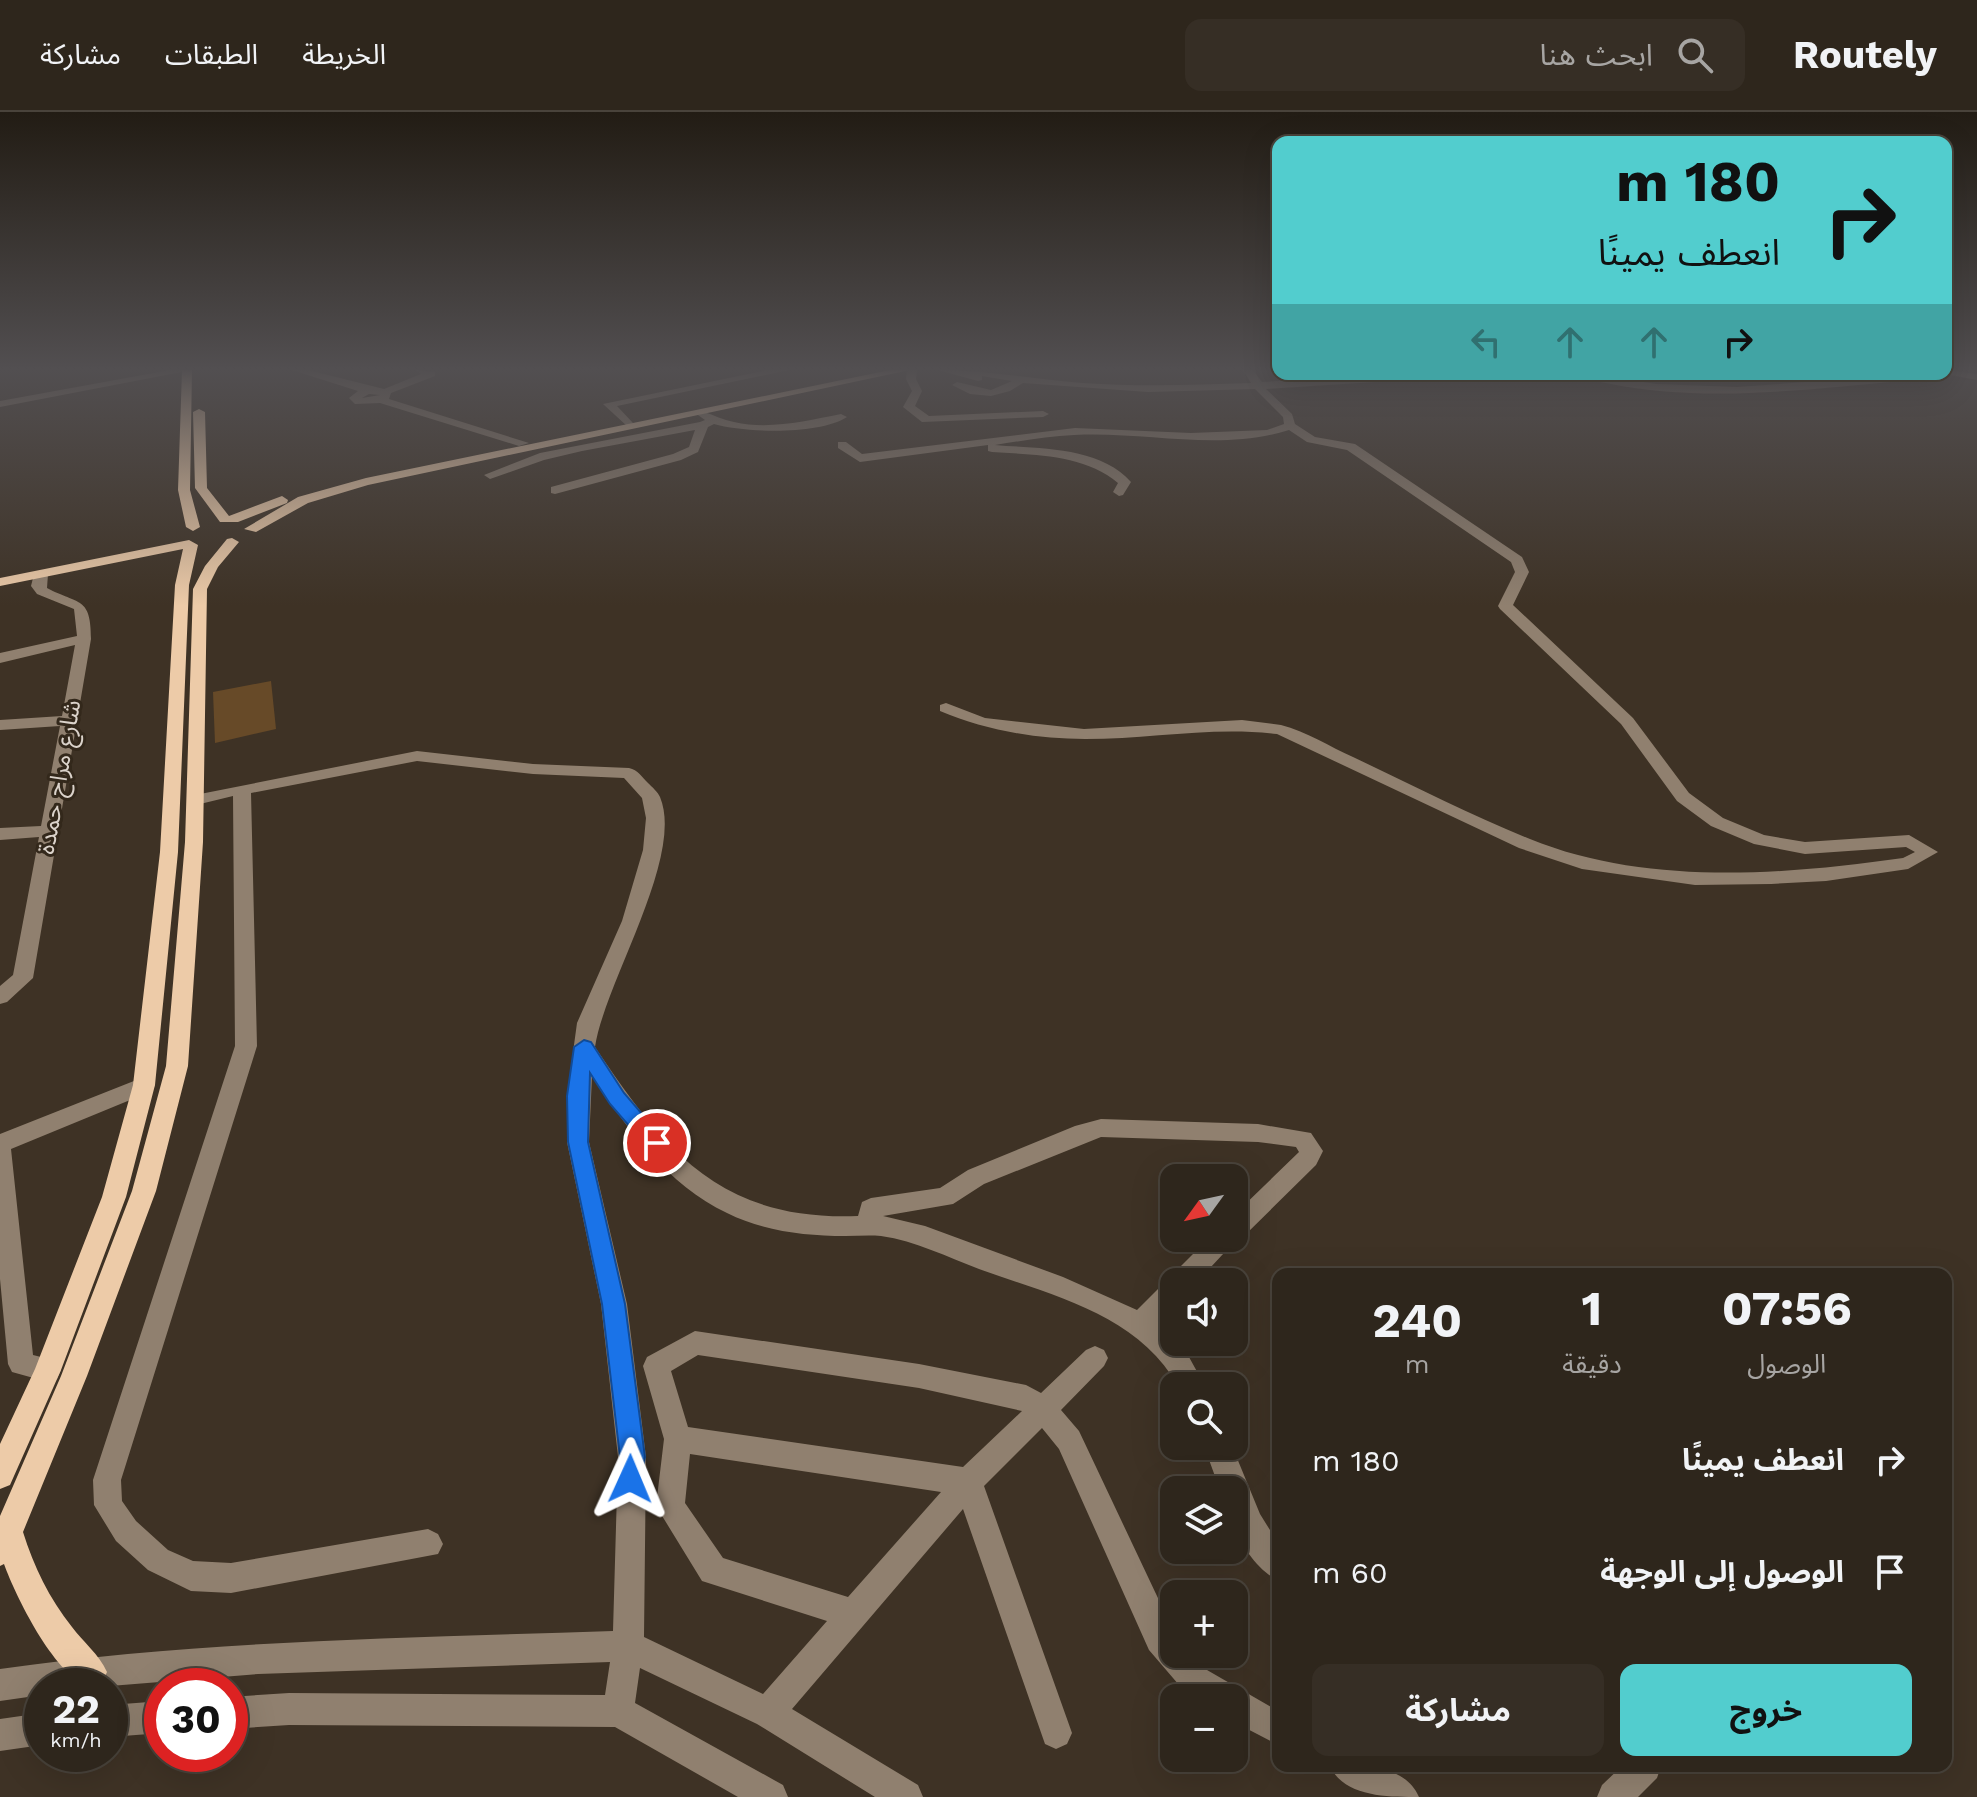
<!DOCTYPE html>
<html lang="ar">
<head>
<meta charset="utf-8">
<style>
	:root { --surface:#2e261c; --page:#362e25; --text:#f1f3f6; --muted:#a7a5a3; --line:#49433b; --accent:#52cdce }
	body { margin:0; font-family:"Work Sans","Noto Sans Arabic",sans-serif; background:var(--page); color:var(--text); direction:rtl; height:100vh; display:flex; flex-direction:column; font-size:30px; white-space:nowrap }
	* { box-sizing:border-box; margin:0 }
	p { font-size:26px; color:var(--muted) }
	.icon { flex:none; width:44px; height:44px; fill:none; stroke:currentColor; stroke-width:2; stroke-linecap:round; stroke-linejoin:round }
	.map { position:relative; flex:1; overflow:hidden; direction:ltr }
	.sheet { position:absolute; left:1272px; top:1156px; width:680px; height:504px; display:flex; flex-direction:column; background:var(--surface); border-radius:16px; box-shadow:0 8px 32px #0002,0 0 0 2px var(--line); direction:rtl }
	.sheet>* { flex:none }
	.top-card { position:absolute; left:1272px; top:24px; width:680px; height:244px; border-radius:16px; box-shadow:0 8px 32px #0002,0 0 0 2px var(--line); direction:rtl; background:#52cdce; color:#111; overflow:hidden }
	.needle { width:52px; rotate:237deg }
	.buttons { position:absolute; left:1160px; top:1052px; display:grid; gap:16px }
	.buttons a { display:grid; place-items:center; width:88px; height:88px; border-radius:16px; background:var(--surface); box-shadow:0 8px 32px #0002,0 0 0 2px var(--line); font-size:40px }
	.speed { position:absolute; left:24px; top:1556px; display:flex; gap:16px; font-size:40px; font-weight:700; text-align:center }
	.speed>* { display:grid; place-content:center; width:104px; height:104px; border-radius:50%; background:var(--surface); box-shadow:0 8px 32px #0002,0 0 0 2px var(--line); line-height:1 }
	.speed small { font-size:20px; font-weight:400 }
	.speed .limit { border:12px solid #d22; background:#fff; color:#111 }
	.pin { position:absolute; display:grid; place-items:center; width:68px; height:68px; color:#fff; margin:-34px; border:4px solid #fff; border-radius:50%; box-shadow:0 2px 8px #0007 }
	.me { position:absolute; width:88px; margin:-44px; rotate:1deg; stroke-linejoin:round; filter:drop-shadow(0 0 6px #0008) }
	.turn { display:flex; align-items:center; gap:28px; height:168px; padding:0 40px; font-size:36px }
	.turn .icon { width:104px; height:104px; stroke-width:2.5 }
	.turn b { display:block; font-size:56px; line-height:68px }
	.lanes { display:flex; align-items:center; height:76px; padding:0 40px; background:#0003; justify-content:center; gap:40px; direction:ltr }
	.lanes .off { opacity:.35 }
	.eta { display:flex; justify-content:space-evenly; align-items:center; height:136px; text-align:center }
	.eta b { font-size:48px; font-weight:700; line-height:56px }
	.button { display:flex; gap:16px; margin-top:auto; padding:16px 40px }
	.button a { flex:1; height:92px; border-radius:16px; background:var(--accent); color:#111; font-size:32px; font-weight:700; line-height:92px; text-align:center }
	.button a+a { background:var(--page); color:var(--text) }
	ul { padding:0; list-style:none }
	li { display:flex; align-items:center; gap:24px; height:112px; padding:0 40px }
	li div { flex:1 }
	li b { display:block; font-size:30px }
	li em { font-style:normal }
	header { display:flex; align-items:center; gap:48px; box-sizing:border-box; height:112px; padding:0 40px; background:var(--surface); border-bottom:2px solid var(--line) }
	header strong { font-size:38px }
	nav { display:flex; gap:44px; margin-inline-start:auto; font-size:28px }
	.search { width:560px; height:72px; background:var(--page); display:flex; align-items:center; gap:20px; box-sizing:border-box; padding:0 28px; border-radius:16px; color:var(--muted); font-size:30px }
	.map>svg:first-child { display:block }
</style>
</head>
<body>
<header>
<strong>Routely</strong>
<div class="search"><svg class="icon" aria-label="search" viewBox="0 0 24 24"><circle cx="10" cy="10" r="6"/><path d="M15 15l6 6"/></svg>ابحث هنا</div>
<nav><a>الخريطة</a><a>الطبقات</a><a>مشاركة</a></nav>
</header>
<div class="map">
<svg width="1977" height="1685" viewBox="0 0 1977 1685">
	<rect width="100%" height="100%" fill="#3e3225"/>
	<path fill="#674a28" d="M 271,569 L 276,617 L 215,631 L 213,580 Z"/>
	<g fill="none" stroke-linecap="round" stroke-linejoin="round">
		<g fill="#90806f" fill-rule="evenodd">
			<path d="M 170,258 L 192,258 L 0,295 L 0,289 Z"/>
			<path d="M 292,258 L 308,258 L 384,277 L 421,262 L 416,258 L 435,260 L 435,264 L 391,281 L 389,287 L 529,331 L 519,334 L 380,291 L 355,292 L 349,286 L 358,279 ZM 369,282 L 380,283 L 362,286 Z"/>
			<path d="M 768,258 L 789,258 L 617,294 L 633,311 L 627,314 L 603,292 Z"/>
			<path d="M 907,258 L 917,258 L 916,267 L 922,279 L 915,294 L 929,304 L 1043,299 L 1049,302 L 1043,305 L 922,310 L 903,295 L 912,279 L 906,267 Z"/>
			<path d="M 938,258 C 985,258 1034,267 1083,271 C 1139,275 1195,273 1251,271 L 1243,258 L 1253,258 L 1262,270 L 1393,262 L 1458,262 L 1453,265 L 1266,277 L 1292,302 L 1295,312 L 1315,325 L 1355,332 L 1522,445 L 1529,460 L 1513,493 L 1633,606 L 1689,681 L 1723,706 L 1764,723 L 1805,730 L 1909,723 L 1938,740 L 1908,757 L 1826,769 L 1771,772 L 1695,773 L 1582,757 L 1519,736 L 1277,622 C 1213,614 1150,627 1085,627 C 1036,627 985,618 940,599 L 940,593 L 946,591 L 985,606 L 1084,617 L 1242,608 L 1281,613 C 1306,619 1330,635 1353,645 C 1412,673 1470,703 1530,727 C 1645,774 1784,763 1903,746 L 1915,740 L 1906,735 L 1805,742 L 1754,732 L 1711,714 L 1677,689 L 1621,612 L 1500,497 L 1498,494 L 1515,460 L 1511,450 L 1347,338 L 1307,330 L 1289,318 C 1219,340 1145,319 1074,323 C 1048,324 1021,329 995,333 C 1039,337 1099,334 1131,370 L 1123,383 L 1119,384 L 1113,380 L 1118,371 C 1084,342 1034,343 992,340 L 988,339 L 988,333 L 860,350 L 838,336 L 838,330 L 846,330 L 862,342 L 1075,316 L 1191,321 L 1267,318 L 1284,312 L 1283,305 L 1255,277 L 1148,280 L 1023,271 L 1010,279 L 991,284 L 970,282 L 952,273 L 957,270 L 991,278 L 1012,269 L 982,264 L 982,268 L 978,269 Z"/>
			<path d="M 1946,258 L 1977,262 L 1977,268 L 1945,262 Z"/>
			<path d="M 1571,262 L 1592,262 L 1656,272 L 1737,275 L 1916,262 L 1900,269 C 1803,278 1702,291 1606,271 C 1594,269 1580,268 1571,262 Z"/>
			<path d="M 704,300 C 714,303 723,308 734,310 C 769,318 806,309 841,302 L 847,305 C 819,323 746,321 714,312 L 708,315 L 698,340 L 681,348 L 555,382 L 551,381 L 551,375 L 673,342 L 689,335 L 695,318 L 582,339 L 544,348 L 490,367 L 484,363 L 540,341 L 700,310 L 705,308 L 698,303 Z"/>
			<path d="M 41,458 L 48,462 L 47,476 C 79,493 91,484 91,527 L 33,866 L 7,890 L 0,892 L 0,874 L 13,863 L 39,725 L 0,728 L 0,716 L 41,714 L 60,614 L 0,618 L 0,608 L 62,604 L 75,533 L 0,551 L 0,541 L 77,524 L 74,497 L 37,482 L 31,474 L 34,462 Z"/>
			<path d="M 417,639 L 533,652 L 629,656 C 638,658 642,665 648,671 C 652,675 658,680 660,685 C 685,745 604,872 595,935 C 666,1041 721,1109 858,1104 L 862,1090 L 871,1086 L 940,1076 L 968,1058 L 1075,1014 L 1101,1007 L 1258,1012 L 1311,1021 L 1323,1039 L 1316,1053 L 1243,1125 L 1237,1127 L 1197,1170 L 1174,1170 L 1174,1194 L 1158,1211 L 1184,1236 L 1205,1274 L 1178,1274 C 1138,1202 1051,1183 979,1157 C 947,1145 916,1129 881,1124 C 869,1123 857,1124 845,1124 C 805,1124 763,1119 727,1101 C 668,1073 627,1017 592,964 L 589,1030 L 627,1192 L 646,1345 L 644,1525 L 763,1582 L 827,1509 L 702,1469 L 656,1394 L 664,1327 L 643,1254 L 647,1245 L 695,1219 L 919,1252 L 1026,1273 L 1041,1281 L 1086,1238 L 1095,1234 L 1104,1238 L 1108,1246 L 1104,1254 L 1061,1298 L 1079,1319 L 1174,1520 L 1174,1542 L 1193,1542 L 1207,1558 L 1278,1599 L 1278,1633 L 1234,1610 L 1234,1586 L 1194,1586 L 1185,1580 L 1149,1538 L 1059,1337 L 1042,1316 L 984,1374 L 1072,1621 L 1067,1632 L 1056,1637 L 1045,1632 L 963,1397 L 792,1597 L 918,1673 L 923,1685 L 875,1685 L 757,1612 L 640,1556 L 635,1591 L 783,1673 L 788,1685 L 738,1685 L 615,1615 L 289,1613 L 230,1617 L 230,1585 L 289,1581 L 605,1583 L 610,1550 L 258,1562 L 110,1574 L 42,1574 L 42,1583 L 0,1589 L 0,1557 C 203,1528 408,1526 613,1519 L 618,1345 L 601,1192 L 567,1030 L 567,984 L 577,911 L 622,809 L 643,738 L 646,706 L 642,686 L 624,666 L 533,662 L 417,649 L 251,681 L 257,934 L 121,1368 L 122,1389 L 136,1409 L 168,1438 L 193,1449 L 231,1451 L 428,1417 L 438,1422 L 443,1432 L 438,1442 L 231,1481 L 191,1479 L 148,1458 L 116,1429 L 94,1393 L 93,1368 L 235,934 L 233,684 L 196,693 L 187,688 L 190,684 ZM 1101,1025 L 1258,1030 L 1296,1035 L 1299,1040 L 1234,1103 L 1234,1126 L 1209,1126 L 1137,1198 L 1063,1165 L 925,1114 L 883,1104 L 953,1092 L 984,1072 ZM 698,1243 L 919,1276 L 1022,1299 L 963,1355 L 688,1315 L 671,1259 ZM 690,1342 L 941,1380 L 848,1485 L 723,1446 L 685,1391 Z"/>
			<path d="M 144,965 L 152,967 L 155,973 L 152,979 L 11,1037 L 33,1243 L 57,1249 L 61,1258 L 57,1267 L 48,1270 L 12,1260 L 8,1252 L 0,1167 L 0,1022 Z"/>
			<path d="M 1204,1334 L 1232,1334 L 1260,1402 L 1278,1431 L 1278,1468 C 1259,1460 1239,1432 1234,1411 C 1232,1401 1234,1388 1234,1378 L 1220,1378 Z"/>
			<path d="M 162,1589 L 162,1621 L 110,1625 L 110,1593 Z"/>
			<path d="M 42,1601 L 42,1633 L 0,1639 L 0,1607 Z"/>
			<path d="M 1330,1654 C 1361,1654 1404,1651 1419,1685 C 1387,1685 1344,1685 1330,1654 Z"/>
			<path d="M 1622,1654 L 1661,1654 L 1657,1666 L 1638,1685 L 1597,1685 L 1602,1673 Z"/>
		</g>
		<g fill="#edcba8" fill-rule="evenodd">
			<path d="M 182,258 L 192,258 L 190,378 L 200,415 L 193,419 L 186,415 L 178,378 Z"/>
			<path d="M 890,258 L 910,258 L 368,373 L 308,391 L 256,420 L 244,417 L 298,385 L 366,366 Z"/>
			<path d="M 199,297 L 205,300 L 207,376 L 229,404 L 282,384 L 288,388 L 287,391 L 238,410 L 220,410 L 195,376 L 193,300 Z"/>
			<path d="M 232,426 L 239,430 L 218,455 L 207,477 L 203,730 L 188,954 L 156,1079 L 87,1264 L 23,1420 C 34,1455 49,1486 72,1515 C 83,1530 99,1542 107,1560 L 102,1571 L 87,1574 C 53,1560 16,1485 4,1452 L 0,1454 L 0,1404 L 61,1264 L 132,1079 L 166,954 L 185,730 L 193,477 L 205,454 L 227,427 Z"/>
			<path d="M 189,428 L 198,433 L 189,473 L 178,740 L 155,973 L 126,1085 L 61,1258 L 10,1373 L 0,1377 L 0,1332 L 35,1257 L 102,1085 L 133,973 L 160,740 L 175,473 L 183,437 L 0,474 L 0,466 Z"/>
		</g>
	</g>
	<linearGradient id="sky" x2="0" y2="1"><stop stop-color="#221c14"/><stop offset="0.52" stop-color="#524f51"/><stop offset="1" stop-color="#524f51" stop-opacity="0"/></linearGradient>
	<rect width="1977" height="494" fill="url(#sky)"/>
	<path fill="#1a73e8" stroke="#114b97" stroke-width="2" d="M 584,928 L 591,930 L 624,981 L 667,1031 L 664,1037 L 657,1039 L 649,1037 L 610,992 L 590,961 L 588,1030 L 625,1192 L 645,1345 L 639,1376 L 630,1380 L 620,1376 L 617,1367 L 620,1345 L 602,1192 L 568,1030 L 567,984 L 574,935 Z"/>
	<g text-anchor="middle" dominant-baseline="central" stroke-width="6" stroke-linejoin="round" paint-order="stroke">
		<g font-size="24" fill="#dbd3cb" stroke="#33281b">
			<text transform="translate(59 665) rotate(-80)">شارع مراح حمدة</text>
		</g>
	</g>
</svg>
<div class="buttons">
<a><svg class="needle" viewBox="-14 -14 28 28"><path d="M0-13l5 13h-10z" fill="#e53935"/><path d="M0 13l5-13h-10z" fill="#a7a5a3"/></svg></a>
<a><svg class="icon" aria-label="sound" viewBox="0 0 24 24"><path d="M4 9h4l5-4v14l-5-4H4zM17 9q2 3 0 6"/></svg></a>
<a><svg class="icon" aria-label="search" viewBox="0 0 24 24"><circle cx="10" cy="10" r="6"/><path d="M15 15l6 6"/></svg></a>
<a><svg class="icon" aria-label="layers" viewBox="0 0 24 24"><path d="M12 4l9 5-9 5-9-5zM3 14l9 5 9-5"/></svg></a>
<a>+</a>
<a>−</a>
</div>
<div class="speed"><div>22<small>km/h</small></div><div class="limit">30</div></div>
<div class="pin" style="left:657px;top:1031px;background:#d93025"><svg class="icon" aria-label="arrive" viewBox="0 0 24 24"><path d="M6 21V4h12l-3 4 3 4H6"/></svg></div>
<svg class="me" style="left:630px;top:1367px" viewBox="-20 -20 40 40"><path d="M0-17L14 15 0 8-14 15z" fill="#1a73e8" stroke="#fff" stroke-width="4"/></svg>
<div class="top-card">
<div class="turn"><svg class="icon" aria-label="right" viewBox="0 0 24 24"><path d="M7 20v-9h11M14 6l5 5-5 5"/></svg><div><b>180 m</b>انعطف يمينًا</div></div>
<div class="lanes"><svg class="icon off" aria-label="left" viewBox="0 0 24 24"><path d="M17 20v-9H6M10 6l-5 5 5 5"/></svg><svg class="icon off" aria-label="ahead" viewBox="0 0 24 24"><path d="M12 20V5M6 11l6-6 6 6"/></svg><svg class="icon off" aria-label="ahead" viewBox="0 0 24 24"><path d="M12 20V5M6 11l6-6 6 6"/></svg><svg class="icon" aria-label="right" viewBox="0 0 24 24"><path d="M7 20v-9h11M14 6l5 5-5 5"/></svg></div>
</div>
<section class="sheet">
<div class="eta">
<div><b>07:56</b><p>الوصول</p></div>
<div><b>1</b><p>دقيقة</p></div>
<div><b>240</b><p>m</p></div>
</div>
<ul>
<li><svg class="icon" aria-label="right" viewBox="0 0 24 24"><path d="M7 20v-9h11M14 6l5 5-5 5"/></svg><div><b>انعطف يمينًا</b></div><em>180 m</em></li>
<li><svg class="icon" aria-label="arrive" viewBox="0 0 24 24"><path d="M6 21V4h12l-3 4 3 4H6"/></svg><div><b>الوصول إلى الوجهة</b></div><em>60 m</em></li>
</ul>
<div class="button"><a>خروج</a><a>مشاركة</a></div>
</section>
</div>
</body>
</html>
